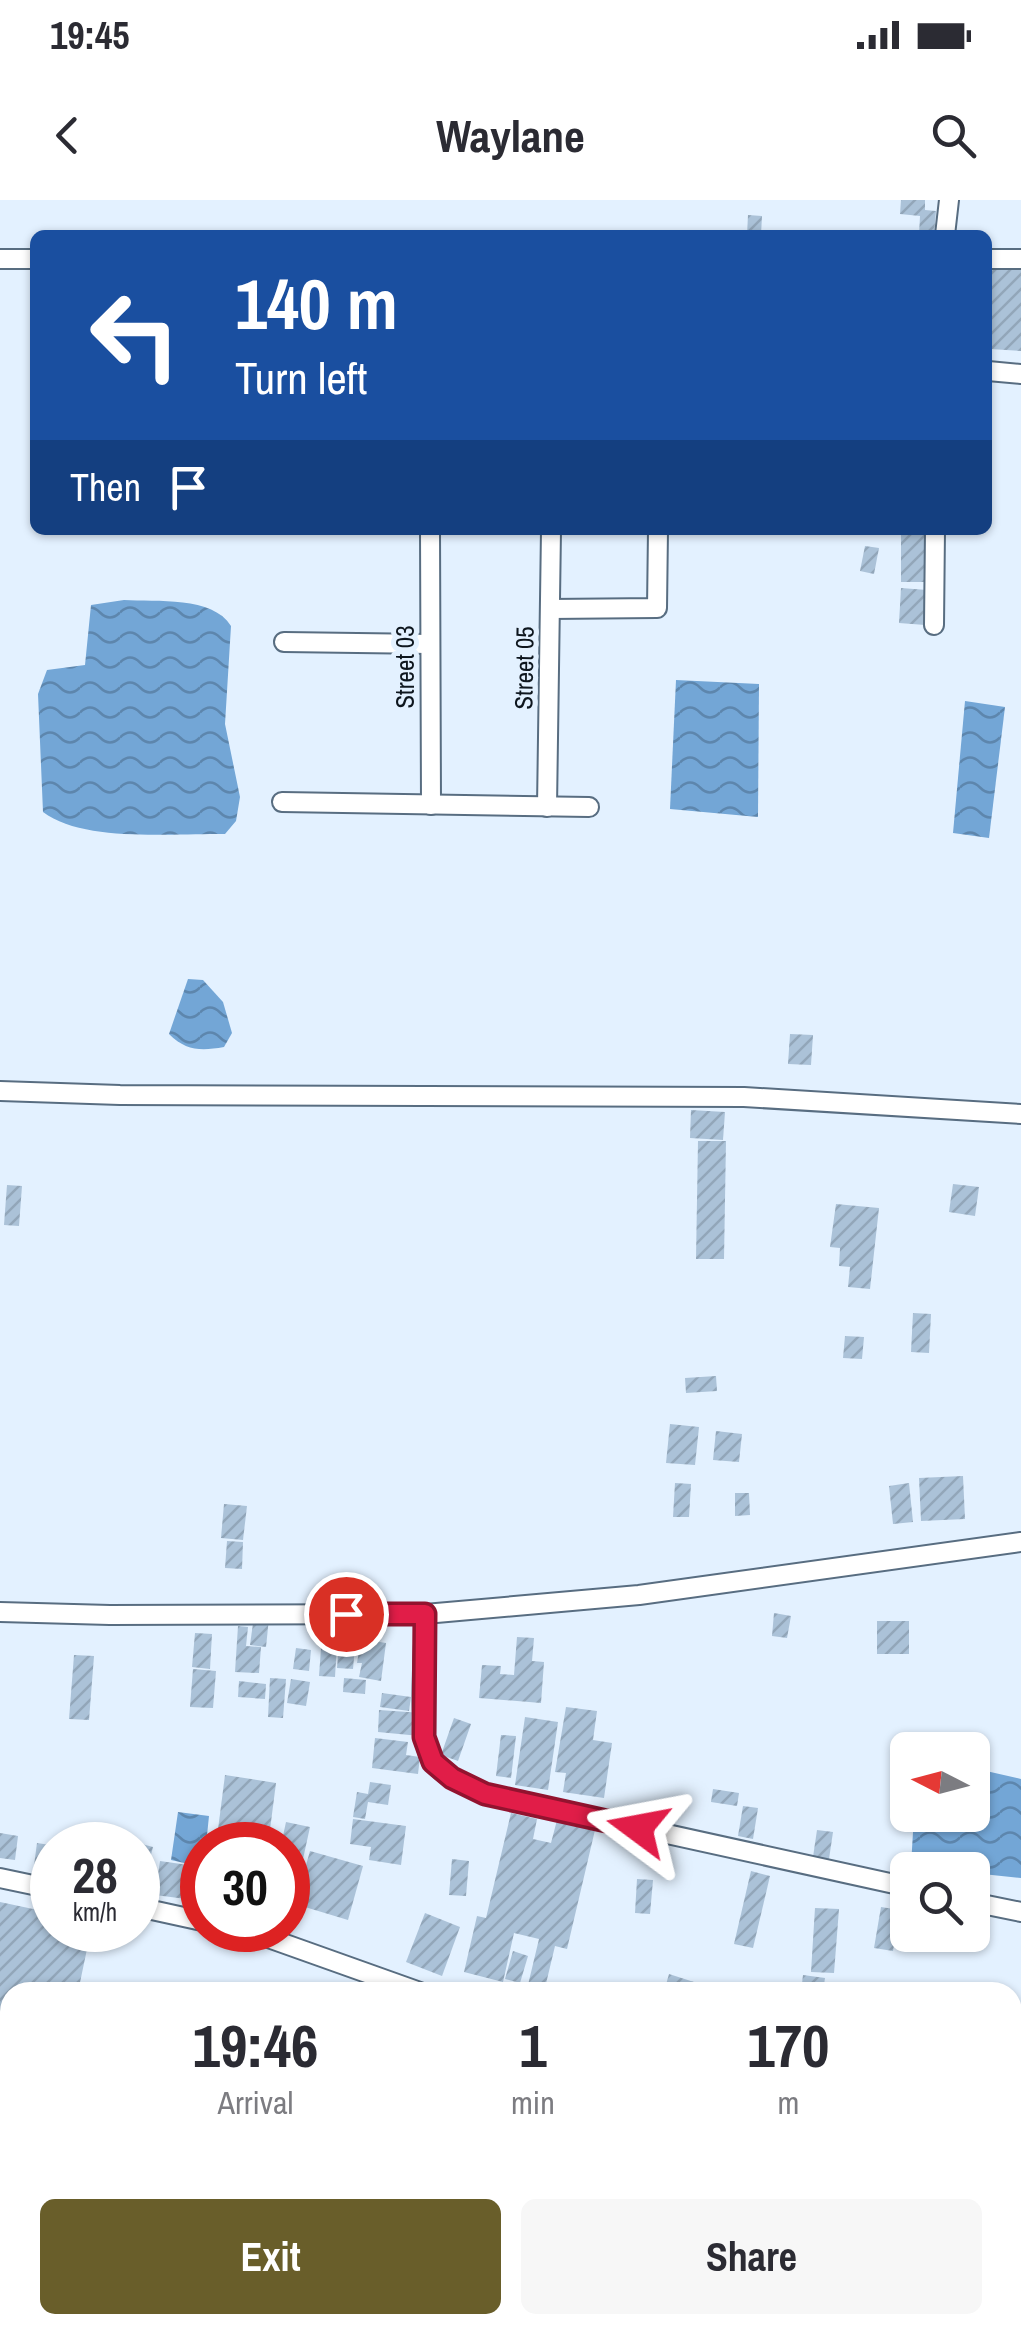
<!DOCTYPE html>
<html lang="en">
<head>
<meta charset="utf-8">
<style>
	:root { --surface:#fff; --page:#f7f7f7; --text:#2b2b33; --muted:#7c7c81; --accent:#695e2a }
	body { margin:0; font-family:"Archivo Narrow",sans-serif; background:var(--page); color:var(--text); height:100vh; display:flex; flex-direction:column; font-size:38px; white-space:nowrap }
	* { box-sizing:border-box; margin:0 }
	p { font-size:32px; color:var(--muted) }
	.icon { flex:none; width:55px; height:55px; fill:none; stroke:currentColor; stroke-width:2; stroke-linecap:round; stroke-linejoin:round }
	.map { position:relative; flex:1; overflow:hidden }
	.side { position:absolute; left:0px; top:1782px; width:1022px; height:352px; display:flex; flex-direction:column; background:var(--surface); border-radius:30px 30px 0 0; box-shadow:0 2px 8px #0004 }
	.side>* { flex:none }
	.guide { position:absolute; left:30px; top:30px; width:962px; height:305px; border-radius:15px; box-shadow:0 2px 8px #0004; background:#1a4fa0; color:#fff; overflow:hidden }
	.needle { width:65px; rotate:276deg }
	.tools { position:absolute; left:890px; top:1532px; display:grid; gap:20px }
	.tools a { display:grid; place-items:center; width:100px; height:100px; border-radius:15px; background:var(--surface); box-shadow:0 2px 8px #0004; font-size:50px }
	.speed { position:absolute; left:30px; top:1622px; display:flex; gap:20px; font-size:50px; font-weight:700; text-align:center }
	.speed>* { display:grid; place-content:center; width:130px; height:130px; border-radius:50%; background:var(--surface); box-shadow:0 2px 8px #0004; line-height:1 }
	.speed small { font-size:25px; font-weight:400 }
	.speed .limit { border:15px solid #d22; background:#fff; color:#111 }
	.pin { position:absolute; display:grid; place-items:center; width:85px; height:85px; color:#fff; margin:-42px; border:5px solid #fff; border-radius:50%; box-shadow:0 2px 10px #0007 }
	.me { position:absolute; width:110px; margin:-55px; rotate:283deg; stroke-linejoin:round; filter:drop-shadow(0 0 8px #0008) }
	.turn { display:flex; align-items:center; gap:35px; height:210px; padding:0 40px; font-size:45px }
	.turn .icon { width:130px; height:130px; stroke-width:2.5 }
	.turn b { display:block; font-size:70px; line-height:85px }
	.then { display:flex; align-items:center; height:95px; padding:0 40px; background:#0003; gap:20px; font-size:38px }
	.eta { display:flex; justify-content:space-evenly; align-items:center; height:170px; text-align:center }
	.eta b { font-size:60px; font-weight:800; line-height:70px }
	.primary-button { display:flex; gap:20px; margin-top:auto; padding:20px 40px }
	.primary-button a { flex:1; height:115px; border-radius:15px; background:var(--accent); color:#fff; font-size:40px; font-weight:800; line-height:115px; text-align:center }
	.primary-button a+a { background:var(--page); color:var(--text) }
	.status { display:flex; justify-content:space-between; align-items:center; height:70px; padding:0 50px; background:var(--surface); direction:ltr }
	.status svg { height:28px; fill:currentColor }
	header { display:flex; justify-content:space-between; align-items:center; height:130px; padding:0 40px; background:var(--surface); font-size:45px; font-weight:800 }
	.map>svg:first-child { display:block }
</style>
</head>
<body>
<div class="status"><b>19:45</b><svg viewBox="0 0 49 12"><path d="M0 12V9h3v3zM5 12V6h3v6zM10 12V3h3v9zM15 12V0h3v12zM26 1h20v11H26zM47 4h2v5h-2z"/></svg></div>
<header><svg class="icon" aria-label="back" viewBox="0 0 24 24"><path d="M15 5l-7 7 7 7"/></svg>Waylane<svg class="icon" aria-label="search" viewBox="0 0 24 24"><circle cx="10" cy="10" r="6"/><path d="M15 15l6 6"/></svg></header>
<div class="map">
<svg width="1021" height="2133" viewBox="0 0 1021 2133">
	<defs>
		<pattern id="water-waves" width="16" height="10" patternUnits="userSpaceOnUse" patternTransform="scale(2.5)"><rect width="16" height="10" fill="#73a6d6"/><path d="M0 5q4-4 8 0t8 0" fill="none" stroke="#5d86ad"/></pattern>
		<pattern id="building-hatch" width="6" height="6" patternUnits="userSpaceOnUse" patternTransform="scale(2.5)"><rect width="6" height="6" fill="#abc2d8"/><path d="M-1 1l2-2M0 6l6-6M5 7l2-2" fill="none" stroke="#92a6b9"/></pattern>
	</defs>
	<rect width="100%" height="100%" fill="#e3f1ff"/>
	<g fill="url(#water-waves)">
		<path d="M 124,400 C 156,402 213,396 231,426 L 225,524 L 240,597 L 236,621 L 225,634 C 173,633 84,643 43,612 L 38,494 L 47,470 L 85,465 L 91,405 Z"/>
		<path d="M 676,480 L 759,484 L 758,617 L 670,609 Z"/>
		<path d="M 965,501 L 1005,507 L 989,638 L 953,633 Z"/>
		<path d="M 188,779 L 203,780 L 223,802 L 232,833 L 224,847 C 201,851 186,851 169,834 Z"/>
		<path d="M 973,1568 L 1021,1579 L 1021,1678 L 973,1673 L 972,1670 L 911,1666 L 914,1615 L 972,1615 Z"/>
		<path d="M 178,1612 L 209,1616 L 206,1645 L 202,1645 L 202,1667 L 171,1660 Z"/>
	</g>
	<g fill="url(#building-hatch)">
		<path d="M 901,0 L 925,0 L 925,10 L 936,11 L 934,35 L 919,35 L 920,16 L 900,14 Z"/>
		<path d="M 748,15 L 762,16 L 761,35 L 747,35 Z"/>
		<path d="M 988,66 L 1021,69 L 1021,151 L 990,149 Z"/>
		<path d="M 901,330 L 927,330 L 926,382 L 901,382 Z"/>
		<path d="M 865,346 L 879,348 L 874,374 L 860,371 Z"/>
		<path d="M 901,388 L 927,390 L 925,425 L 899,423 Z"/>
		<path d="M 790,834 L 813,835 L 811,865 L 788,864 Z"/>
		<path d="M 691,910 L 725,912 L 723,940 L 690,938 Z"/>
		<path d="M 698,941 L 726,941 L 724,1059 L 696,1059 Z"/>
		<path d="M 953,984 L 979,987 L 975,1016 L 949,1012 Z"/>
		<path d="M 7,985 L 22,986 L 19,1026 L 4,1025 Z"/>
		<path d="M 836,1004 L 879,1008 L 870,1089 L 848,1087 L 850,1067 L 839,1066 L 840,1048 L 830,1047 Z"/>
		<path d="M 913,1113 L 931,1114 L 929,1153 L 911,1152 Z"/>
		<path d="M 845,1136 L 864,1137 L 862,1159 L 843,1158 Z"/>
		<path d="M 716,1176 L 717,1191 L 686,1193 L 685,1178 Z"/>
		<path d="M 670,1224 L 699,1227 L 695,1265 L 666,1263 Z"/>
		<path d="M 716,1231 L 742,1234 L 739,1262 L 713,1260 Z"/>
		<path d="M 963,1276 L 965,1319 L 921,1321 L 919,1278 Z"/>
		<path d="M 675,1283 L 691,1284 L 689,1317 L 673,1317 Z"/>
		<path d="M 909,1283 L 913,1322 L 893,1324 L 889,1286 Z"/>
		<path d="M 735,1293 L 749,1293 L 750,1315 L 735,1316 Z"/>
		<path d="M 224,1304 L 247,1306 L 243,1340 L 221,1338 Z"/>
		<path d="M 227,1341 L 243,1342 L 242,1369 L 225,1368 Z"/>
		<path d="M 774,1413 L 791,1416 L 787,1438 L 772,1436 Z"/>
		<path d="M 254,1416 L 269,1418 L 266,1447 L 250,1445 Z"/>
		<rect x="877" y="1421" width="32" height="33"/>
		<path d="M 339,1425 L 360,1427 L 359,1445 L 337,1443 L 335,1477 L 319,1476 L 322,1435 L 339,1436 Z"/>
		<path d="M 238,1426 L 248,1427 L 246,1446 L 261,1447 L 259,1473 L 235,1472 Z"/>
		<path d="M 195,1433 L 212,1434 L 210,1469 L 192,1467 Z"/>
		<path d="M 517,1437 L 534,1438 L 532,1461 L 544,1462 L 541,1503 L 479,1498 L 482,1465 L 501,1466 L 500,1474 L 514,1475 Z"/>
		<path d="M 361,1439 L 386,1443 L 381,1481 L 359,1477 L 362,1463 L 357,1463 Z"/>
		<path d="M 339,1445 L 355,1446 L 353,1469 L 337,1468 Z"/>
		<path d="M 296,1448 L 311,1450 L 309,1471 L 293,1469 Z"/>
		<path d="M 74,1455 L 94,1456 L 89,1520 L 69,1519 Z"/>
		<path d="M 193,1469 L 216,1471 L 213,1508 L 190,1507 Z"/>
		<path d="M 270,1478 L 286,1479 L 283,1518 L 268,1517 Z"/>
		<path d="M 344,1478 L 366,1480 L 365,1494 L 343,1492 Z"/>
		<path d="M 291,1479 L 310,1482 L 306,1506 L 287,1503 Z"/>
		<path d="M 239,1481 L 266,1484 L 265,1499 L 238,1497 Z"/>
		<path d="M 382,1493 L 411,1497 L 409,1511 L 380,1507 Z"/>
		<path d="M 566,1507 L 597,1511 L 593,1540 L 612,1543 L 604,1598 L 563,1592 L 566,1573 L 555,1572 Z"/>
		<path d="M 379,1510 L 422,1513 L 420,1536 L 378,1532 Z"/>
		<path d="M 525,1517 L 558,1522 L 548,1590 L 515,1585 Z"/>
		<path d="M 454,1518 L 471,1524 L 458,1561 L 441,1555 Z"/>
		<path d="M 501,1535 L 516,1536 L 511,1578 L 496,1576 Z"/>
		<path d="M 375,1538 L 408,1542 L 406,1555 L 420,1557 L 418,1574 L 372,1568 Z"/>
		<path d="M 225,1575 L 276,1583 L 268,1645 L 216,1645 Z"/>
		<path d="M 370,1582 L 391,1585 L 388,1605 L 368,1602 L 365,1619 L 353,1617 L 357,1592 L 368,1594 Z"/>
		<path d="M 713,1589 L 739,1593 L 737,1606 L 711,1602 Z"/>
		<path d="M 743,1606 L 758,1608 L 753,1639 L 738,1636 Z"/>
		<path d="M 511,1613 L 537,1619 L 533,1639 L 551,1643 L 557,1620 L 595,1630 L 567,1749 L 555,1746 L 544,1792 L 527,1789 L 539,1739 L 514,1733 L 503,1782 L 464,1772 L 477,1716 L 486,1718 Z"/>
		<path d="M 353,1619 L 406,1626 L 401,1665 L 369,1660 L 371,1647 L 350,1644 Z"/>
		<path d="M 286,1622 L 310,1627 L 303,1659 L 288,1656 L 288,1645 L 281,1645 Z"/>
		<path d="M 817,1630 L 833,1632 L 829,1659 L 813,1657 Z"/>
		<path d="M 0,1633 L 18,1636 L 15,1660 L 0,1658 Z"/>
		<path d="M 37,1643 L 50,1645 L 46,1674 L 33,1673 Z"/>
		<path d="M 138,1643 L 153,1647 L 144,1682 L 138,1680 Z"/>
		<path d="M 310,1651 L 363,1666 L 348,1720 L 295,1704 Z"/>
		<path d="M 452,1659 L 469,1661 L 466,1696 L 449,1695 Z"/>
		<path d="M 160,1661 L 202,1667 L 202,1701 L 155,1695 Z"/>
		<path d="M 751,1671 L 770,1676 L 753,1748 L 734,1744 Z"/>
		<path d="M 637,1679 L 653,1680 L 650,1714 L 635,1713 Z"/>
		<path d="M 0,1702 L 52,1713 L 52,1730 L 91,1730 L 78,1792 L 10,1792 L 10,1866 L 0,1864 Z"/>
		<path d="M 881,1707 L 900,1710 L 893,1751 L 874,1748 Z"/>
		<path d="M 815,1708 L 839,1709 L 834,1773 L 811,1772 Z"/>
		<path d="M 425,1713 L 460,1727 L 442,1776 L 406,1762 Z"/>
		<path d="M 513,1751 L 528,1756 L 520,1783 L 505,1779 Z"/>
		<path d="M 669,1774 L 725,1792 L 664,1792 Z"/>
		<path d="M 803,1775 L 825,1778 L 823,1792 L 801,1792 Z"/>
	</g>
	<g fill="none" stroke-linecap="round" stroke-linejoin="round">
		<g stroke="#586d81" stroke-width="22">
			<g id="minor">
				<path d="M 945,35 L 949,0"/>
				<path d="M 0,59 L 35,59"/>
				<path d="M 988,59 L 1021,59"/>
				<path d="M 988,171 L 1021,174"/>
				<path d="M 430,330 L 431,605"/>
				<path d="M 550,409 L 657,408 L 658,330"/>
				<path d="M 934,425 L 935,330"/>
				<path d="M 284,442 L 430,444"/>
				<path d="M 282,602 L 589,607"/>
				<path d="M 547,607 L 551,330"/>
				<path d="M 0,891 L 120,895 L 744,897 L 1021,914"/>
				<path d="M 0,1412 L 110,1415 L 425,1414 L 639,1395 L 1021,1342"/>
				<path d="M 425,1414 C 425,1446 416,1536 432,1561 C 443,1577 469,1586 485,1594 L 908,1687"/>
				<path d="M 0,1678 L 52,1689"/>
				<path d="M 972,1702 L 1021,1712"/>
				<path d="M 138,1707 L 202,1721"/>
				<path d="M 246,1730 L 420,1792"/>
				<path d="M 0,1887 L 10,1889"/>
				<path d="M 1012,1988 L 1021,1991"/>
				<path d="M 702,2125 L 727,2133"/>
			</g>
		</g>
		<use href="#minor" stroke="#fff" stroke-width="18"/>
	</g>
	<g fill="none" stroke-linecap="round" stroke-linejoin="round">
		<g stroke="#92132f" stroke-width="25">
			<path id="route" d="M 346,1414 L 425,1414 L 424,1537 L 433,1562 L 452,1578 L 485,1594 L 638,1628"/>
		</g>
		<use href="#route" stroke="#e11d48" stroke-width="18"/>
	</g>
	<g text-anchor="middle" dominant-baseline="central" stroke-width="10" stroke-linejoin="round" paint-order="stroke">
		<g font-size="25" fill="#0e161e" stroke="#e3f1ff">
			<text transform="translate(405 467) rotate(-90)">Street 03</text>
			<text transform="translate(524 468) rotate(-89)">Street 05</text>
		</g>
	</g>
</svg>
<div class="tools">
<a><svg class="needle" viewBox="-14 -14 28 28"><path d="M0-13l5 13h-10z" fill="#e53935"/><path d="M0 13l5-13h-10z" fill="#7c7c81"/></svg></a>
<a><svg class="icon" aria-label="search" viewBox="0 0 24 24"><circle cx="10" cy="10" r="6"/><path d="M15 15l6 6"/></svg></a>
</div>
<div class="speed"><div>28<small>km/h</small></div><div class="limit">30</div></div>
<div class="pin" style="left:346px;top:1414px;background:#d93025"><svg class="icon" aria-label="arrive" viewBox="0 0 24 24"><path d="M6 21V4h12l-3 4 3 4H6"/></svg></div>
<svg class="me" style="left:638px;top:1628px" viewBox="-20 -20 40 40"><path d="M0-17L14 15 0 8-14 15z" fill="#e11d48" stroke="#fff" stroke-width="4"/></svg>
<div class="guide">
<div class="turn"><svg class="icon" aria-label="left" viewBox="0 0 24 24"><path d="M17 20v-9H6M10 6l-5 5 5 5"/></svg><div><b>140 m</b>Turn left</div></div>
<div class="then">Then<svg class="icon" aria-label="arrive" viewBox="0 0 24 24"><path d="M6 21V4h12l-3 4 3 4H6"/></svg></div>
</div>
<section class="side">
<div class="eta">
<div><b>19:46</b><p>Arrival</p></div>
<div><b>1</b><p>min</p></div>
<div><b>170</b><p>m</p></div>
</div>
<div class="primary-button"><a>Exit</a><a>Share</a></div>
</section>
</div>
</body>
</html>
